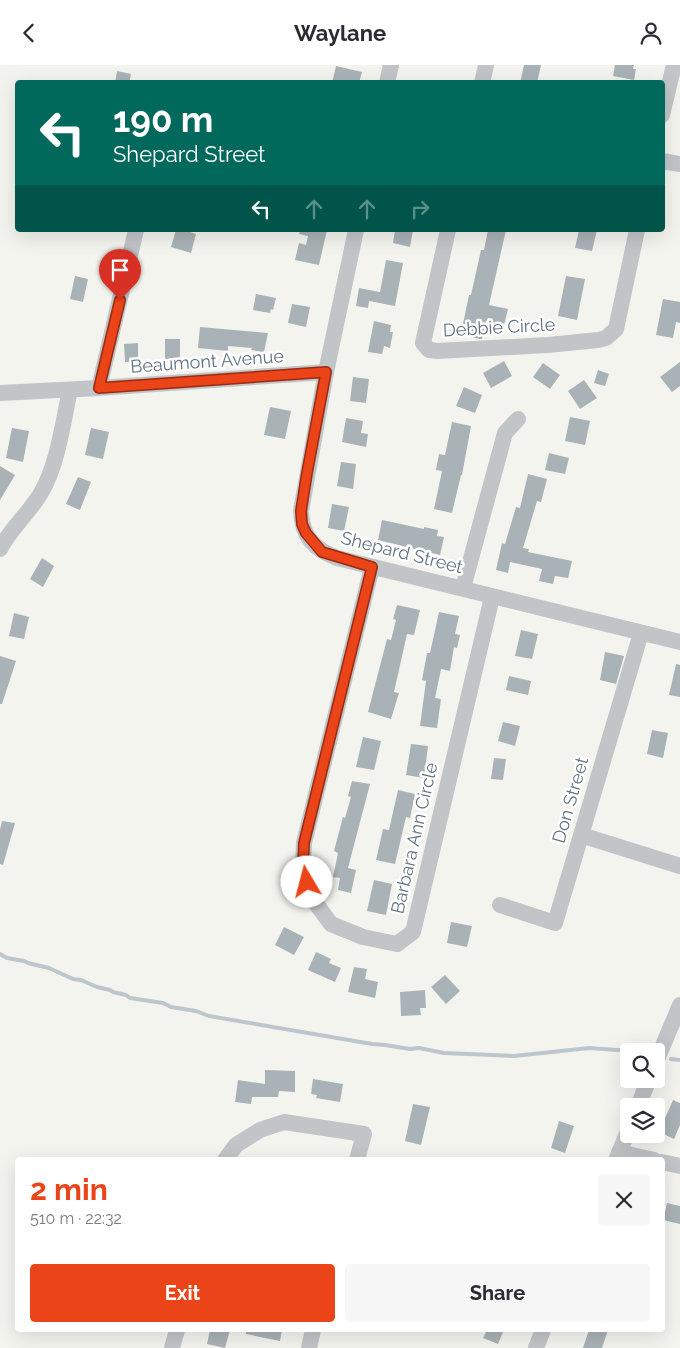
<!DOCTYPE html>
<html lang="en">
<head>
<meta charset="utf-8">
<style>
	:root { --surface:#fff; --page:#f7f7f7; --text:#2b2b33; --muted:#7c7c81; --accent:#eb4418 }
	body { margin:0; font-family:Raleway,sans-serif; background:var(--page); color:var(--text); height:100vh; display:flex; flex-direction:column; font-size:19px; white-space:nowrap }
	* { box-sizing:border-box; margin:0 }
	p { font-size:16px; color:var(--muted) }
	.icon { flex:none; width:28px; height:28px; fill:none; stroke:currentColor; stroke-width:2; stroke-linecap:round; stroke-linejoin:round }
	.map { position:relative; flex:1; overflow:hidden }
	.details { position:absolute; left:15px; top:1092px; width:650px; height:175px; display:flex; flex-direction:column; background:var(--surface); border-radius:5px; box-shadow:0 5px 20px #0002 }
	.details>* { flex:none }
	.hud { position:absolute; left:15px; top:15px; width:650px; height:152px; border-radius:5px; box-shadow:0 5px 20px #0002; background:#00695c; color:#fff; overflow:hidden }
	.controls { position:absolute; left:620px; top:978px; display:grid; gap:10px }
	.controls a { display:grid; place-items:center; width:45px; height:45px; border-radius:5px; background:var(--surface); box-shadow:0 5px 20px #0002; font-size:25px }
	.pin { position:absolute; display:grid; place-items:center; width:42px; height:42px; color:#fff; margin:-51px -21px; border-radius:50% 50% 50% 0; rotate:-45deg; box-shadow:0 0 5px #0007 }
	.pin .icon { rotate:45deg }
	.me { position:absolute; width:55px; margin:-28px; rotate:352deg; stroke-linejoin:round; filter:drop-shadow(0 0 4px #0008) }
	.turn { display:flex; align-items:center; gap:18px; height:105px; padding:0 15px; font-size:22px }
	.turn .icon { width:65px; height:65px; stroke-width:2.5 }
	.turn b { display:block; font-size:35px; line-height:42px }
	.lanes { display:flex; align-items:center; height:48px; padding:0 15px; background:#0003; justify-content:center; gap:25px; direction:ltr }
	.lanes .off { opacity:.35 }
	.round { display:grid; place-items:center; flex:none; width:52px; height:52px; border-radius:5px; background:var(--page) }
	.head { display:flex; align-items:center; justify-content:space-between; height:85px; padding:0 15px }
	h1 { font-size:30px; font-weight:700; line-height:38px; color:var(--accent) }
	.button { display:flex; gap:10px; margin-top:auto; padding:10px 15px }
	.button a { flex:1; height:58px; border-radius:5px; background:var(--accent); color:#fff; font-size:20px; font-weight:700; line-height:58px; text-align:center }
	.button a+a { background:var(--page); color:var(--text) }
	header { display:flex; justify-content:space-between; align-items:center; height:65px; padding:0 15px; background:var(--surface); font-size:22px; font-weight:700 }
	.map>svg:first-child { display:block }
</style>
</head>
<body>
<header><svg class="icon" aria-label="back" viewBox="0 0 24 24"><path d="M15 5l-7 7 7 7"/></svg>Waylane<svg class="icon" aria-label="person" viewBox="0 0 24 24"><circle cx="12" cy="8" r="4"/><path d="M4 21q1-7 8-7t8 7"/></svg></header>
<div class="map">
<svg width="680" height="1283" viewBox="0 0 680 1283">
	<rect width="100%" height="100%" fill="#f4f4ef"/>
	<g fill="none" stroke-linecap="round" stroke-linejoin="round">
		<g stroke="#bbc7cc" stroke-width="4">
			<path d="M 0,889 L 7,893 L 24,896 L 28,898 L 49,903 L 73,914 L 81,915 L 97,922 L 110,925 L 113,927 L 126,930 L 130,933 L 163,938 L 171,942 L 196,946 L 209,951 L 372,979 L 385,980 L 410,984 L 419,983 L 444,988 L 514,991 L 589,983 L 631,986"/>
			<path d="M 671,994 L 680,995"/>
		</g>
	</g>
	<g fill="#a9b2b6">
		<path d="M 524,0 L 541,0 L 537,18 L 520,18 Z"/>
		<path d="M 615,0 L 634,0 L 633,4 L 636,4 L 634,15 L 613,11 Z"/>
		<path d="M 336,1 L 362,7 L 359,18 L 332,18 Z"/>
		<path d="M 117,6 L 131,9 L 129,18 L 115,18 Z"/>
		<path d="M 176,165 L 184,165 L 196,169 L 191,188 L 171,182 Z"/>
		<path d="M 300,165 L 327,165 L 319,200 L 295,195 L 299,178 L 306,180 L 308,171 L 299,169 Z"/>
		<path d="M 395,165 L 413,165 L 410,182 L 393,178 Z"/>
		<path d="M 488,165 L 506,165 L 489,240 L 508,244 L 504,260 L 486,256 L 482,274 L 480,274 L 465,271 L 467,260 L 463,259 L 469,230 L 471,230 L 481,185 L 484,185 Z"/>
		<path d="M 579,165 L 597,165 L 592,186 L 575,183 Z"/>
		<path d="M 386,195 L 403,198 L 395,241 L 369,236 L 368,243 L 356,241 L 359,223 L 380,227 Z"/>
		<path d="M 75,211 L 88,214 L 83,237 L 70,234 Z"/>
		<path d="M 566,211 L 585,214 L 577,255 L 558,251 Z"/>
		<path d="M 256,229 L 276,233 L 273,245 L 271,244 L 270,248 L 253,245 Z"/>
		<path d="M 663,234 L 680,237 L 680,258 L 676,257 L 673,273 L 656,270 Z"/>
		<path d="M 292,239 L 310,242 L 306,262 L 288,258 Z"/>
		<path d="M 374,256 L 391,260 L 390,267 L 393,267 L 390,283 L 384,281 L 382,289 L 368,287 Z"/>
		<path d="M 200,262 L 268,268 L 264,287 L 251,285 L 252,283 L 228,281 L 228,286 L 198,283 Z"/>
		<rect x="165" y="274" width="15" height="20"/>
		<path d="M 138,278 L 138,297 L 125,297 L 124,279 Z"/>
		<path d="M 504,296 L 512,311 L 491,323 L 483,308 Z"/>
		<path d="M 680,297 L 680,321 L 672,327 L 660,312 Z"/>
		<path d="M 543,298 L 560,310 L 550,324 L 533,312 Z"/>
		<path d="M 598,305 L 609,309 L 605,321 L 594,318 Z"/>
		<path d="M 353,312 L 369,314 L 366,338 L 350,336 Z"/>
		<path d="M 584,315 L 597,333 L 580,344 L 568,326 Z"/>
		<path d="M 464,322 L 482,330 L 475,348 L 456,341 Z"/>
		<path d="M 270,342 L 291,346 L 285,374 L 264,370 Z"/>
		<path d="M 570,352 L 590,356 L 585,380 L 565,376 Z"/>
		<path d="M 346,353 L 363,356 L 361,368 L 368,369 L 366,382 L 342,377 Z"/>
		<path d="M 452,357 L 471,361 L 462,410 L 461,410 L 452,448 L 434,444 L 442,406 L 436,405 L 439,389 L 445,390 Z"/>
		<path d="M 12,363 L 29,366 L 23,397 L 6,393 Z"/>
		<path d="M 91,363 L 109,367 L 103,394 L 85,390 Z"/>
		<path d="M 549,388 L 569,393 L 565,409 L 545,405 Z"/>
		<path d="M 341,397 L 356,399 L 353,424 L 337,421 Z"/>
		<path d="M 0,401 L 15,410 L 0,435 Z"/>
		<path d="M 528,409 L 547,414 L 541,437 L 537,436 L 523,483 L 529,484 L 528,487 L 572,496 L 568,513 L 555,511 L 553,519 L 539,516 L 542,504 L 510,497 L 508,508 L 496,505 L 502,478 L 505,479 L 516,442 L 520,443 Z"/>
		<path d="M 78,412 L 91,417 L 80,445 L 66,439 Z"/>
		<path d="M 332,439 L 349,442 L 344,466 L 328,463 Z"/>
		<path d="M 382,455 L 424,464 L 424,462 L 438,465 L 437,471 L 444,472 L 440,490 L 378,475 Z"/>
		<path d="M 42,493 L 54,501 L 43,522 L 30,514 Z"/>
		<path d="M 397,540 L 420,545 L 414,570 L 407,569 L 394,627 L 399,628 L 391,654 L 368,647 L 387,574 L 391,575 L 396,555 L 393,554 Z"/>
		<path d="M 439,547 L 459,551 L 455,569 L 460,570 L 457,583 L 454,582 L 450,606 L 441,604 L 435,633 L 441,634 L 437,663 L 420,661 L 426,616 L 422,615 L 427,588 L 430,588 Z"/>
		<path d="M 14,548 L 29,552 L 24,574 L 9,571 Z"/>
		<path d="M 521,565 L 538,569 L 532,594 L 515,591 Z"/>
		<path d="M 605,587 L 624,591 L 616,619 L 600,615 Z"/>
		<path d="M 0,591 L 16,596 L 2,639 L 0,639 Z"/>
		<path d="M 676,599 L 680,600 L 680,632 L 669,630 Z"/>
		<path d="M 509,611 L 531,616 L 528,630 L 506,625 Z"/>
		<path d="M 503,657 L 520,661 L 515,681 L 498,676 Z"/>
		<path d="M 652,665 L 668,668 L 663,693 L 647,689 Z"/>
		<path d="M 363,672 L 381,676 L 374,705 L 356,702 Z"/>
		<path d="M 411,679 L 428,681 L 424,713 L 406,710 Z"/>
		<path d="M 494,693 L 506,694 L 503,715 L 491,714 Z"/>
		<path d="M 352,716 L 370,719 L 348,803 L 356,805 L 351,828 L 338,825 L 340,813 L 333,812 L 338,788 L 334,786 L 343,752 L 345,753 L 351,732 L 348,731 Z"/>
		<path d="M 398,725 L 415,729 L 410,753 L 406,752 L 395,799 L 376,795 L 383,764 L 389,765 Z"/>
		<path d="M 2,756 L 15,758 L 3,800 L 0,799 L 0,765 Z"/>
		<path d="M 374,815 L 392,819 L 386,850 L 367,846 Z"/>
		<path d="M 451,857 L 472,861 L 467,882 L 447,878 Z"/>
		<path d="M 284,862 L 304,872 L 294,890 L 275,880 Z"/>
		<path d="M 316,887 L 331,894 L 329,898 L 341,903 L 335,917 L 308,905 Z"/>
		<path d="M 354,902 L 367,904 L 365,914 L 378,917 L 375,933 L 348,927 Z"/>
		<path d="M 445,910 L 460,926 L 446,939 L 431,922 Z"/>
		<path d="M 425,925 L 426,943 L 420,943 L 421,950 L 401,951 L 400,927 Z"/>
		<path d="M 265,1005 L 295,1006 L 295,1027 L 279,1026 L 278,1032 L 252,1032 L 251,1039 L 235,1037 L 238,1015 L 265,1019 Z"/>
		<path d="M 313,1014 L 343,1019 L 340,1037 L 316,1033 L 317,1030 L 311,1029 Z"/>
		<path d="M 673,1035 L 680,1038 L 680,1060 L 674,1074 L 659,1067 Z"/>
		<path d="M 413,1039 L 430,1042 L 421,1080 L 405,1076 Z"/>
		<path d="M 559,1056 L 574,1061 L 565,1088 L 551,1083 Z"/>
		<path d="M 667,1138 L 680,1141 L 680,1159 L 663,1155 Z"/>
		<path d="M 210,1265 L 230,1265 L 225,1283 L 207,1279 Z"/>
		<path d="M 246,1265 L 282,1265 L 280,1276 L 246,1269 Z"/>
		<path d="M 487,1265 L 504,1265 L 498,1279 L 483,1273 Z"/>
		<path d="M 589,1265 L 608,1265 L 602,1283 L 583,1283 Z"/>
	</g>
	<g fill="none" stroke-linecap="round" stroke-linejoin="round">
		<g stroke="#c1c5c8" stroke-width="16">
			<path d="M 387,18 L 391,0"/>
			<path d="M 482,18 L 486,0"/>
			<path d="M 662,50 L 674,0"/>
			<path d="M 662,96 L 680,99"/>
			<path d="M 356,165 L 326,307 L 301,446 C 302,472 314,484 337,493 L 680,577"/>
			<path d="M 448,165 L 423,278 L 429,285 L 437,286 L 548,280 L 598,275 L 606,273 L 616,264 L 637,165"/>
			<path d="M 99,323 L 136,165"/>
			<path d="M 0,328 L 99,323 L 326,307"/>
			<path d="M 0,484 C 11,463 29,448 41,428 C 58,399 63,357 70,325"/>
			<path d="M 372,502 L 304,778 L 303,803 L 311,832 L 331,859 L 363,872 L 397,879 L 413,867 L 492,532"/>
			<path d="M 463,523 L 505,368 L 518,354"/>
			<path d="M 581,770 L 680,801"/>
			<path d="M 500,840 L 555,858 L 641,568"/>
			<path d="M 656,997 L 680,940"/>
			<path d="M 638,1041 L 649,1014"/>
			<path d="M 619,1087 L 654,1095"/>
			<path d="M 225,1095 L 236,1080 L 260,1065 L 284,1057 L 364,1069 L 357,1095"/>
			<path d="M 616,1095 L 629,1064"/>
			<path d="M 662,1097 L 680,1101"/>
			<path d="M 172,1283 L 177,1265"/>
			<path d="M 309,1283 L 313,1265"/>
			<path d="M 536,1283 L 543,1265"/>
		</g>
	</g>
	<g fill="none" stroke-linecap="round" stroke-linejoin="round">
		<g stroke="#992c10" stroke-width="12">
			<path id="route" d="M 120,235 L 99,323 L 326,307 L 307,408 L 301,446 L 302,459 L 306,468 L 322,487 L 372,502 L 304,778 L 303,802 L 307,817"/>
		</g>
		<use href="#route" stroke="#eb4418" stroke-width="9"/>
	</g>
	<g text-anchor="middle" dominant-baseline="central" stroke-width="5" stroke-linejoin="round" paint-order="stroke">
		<g font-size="18" fill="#617482" stroke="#fff">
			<text transform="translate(499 262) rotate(-3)">Debbie Circle</text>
			<text transform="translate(207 296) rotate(-4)">Beaumont Avenue</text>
			<text transform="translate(402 487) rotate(14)">Shepard Street</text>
			<text transform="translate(570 735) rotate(-74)">Don Street</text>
			<text transform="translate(414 773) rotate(-77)">Barbara Ann Circle</text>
		</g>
	</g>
</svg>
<div class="controls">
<a><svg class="icon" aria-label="search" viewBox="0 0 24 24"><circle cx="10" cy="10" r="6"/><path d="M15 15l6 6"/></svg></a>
<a><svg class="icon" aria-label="layers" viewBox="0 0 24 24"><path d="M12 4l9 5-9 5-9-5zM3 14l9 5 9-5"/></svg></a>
</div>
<div class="pin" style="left:120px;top:235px;background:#d93025"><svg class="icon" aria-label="arrive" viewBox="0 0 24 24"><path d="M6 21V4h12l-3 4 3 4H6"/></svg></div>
<svg class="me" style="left:307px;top:817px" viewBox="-20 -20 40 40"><circle r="19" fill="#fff"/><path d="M0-13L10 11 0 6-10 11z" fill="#eb4418"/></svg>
<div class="hud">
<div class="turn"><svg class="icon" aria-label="left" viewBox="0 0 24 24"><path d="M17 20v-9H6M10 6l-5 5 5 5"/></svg><div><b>190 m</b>Shepard Street</div></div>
<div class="lanes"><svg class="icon" aria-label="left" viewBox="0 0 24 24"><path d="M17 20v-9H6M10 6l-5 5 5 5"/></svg><svg class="icon off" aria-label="ahead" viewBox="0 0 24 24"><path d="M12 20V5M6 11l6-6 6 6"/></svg><svg class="icon off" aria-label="ahead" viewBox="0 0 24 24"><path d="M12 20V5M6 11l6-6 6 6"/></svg><svg class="icon off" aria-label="right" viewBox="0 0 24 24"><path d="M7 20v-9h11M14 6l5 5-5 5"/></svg></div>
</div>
<section class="details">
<div class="head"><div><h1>2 min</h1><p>510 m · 22:32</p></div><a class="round"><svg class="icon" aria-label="close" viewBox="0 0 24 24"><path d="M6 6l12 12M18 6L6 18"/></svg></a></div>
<div class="button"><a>Exit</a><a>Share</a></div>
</section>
</div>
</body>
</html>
